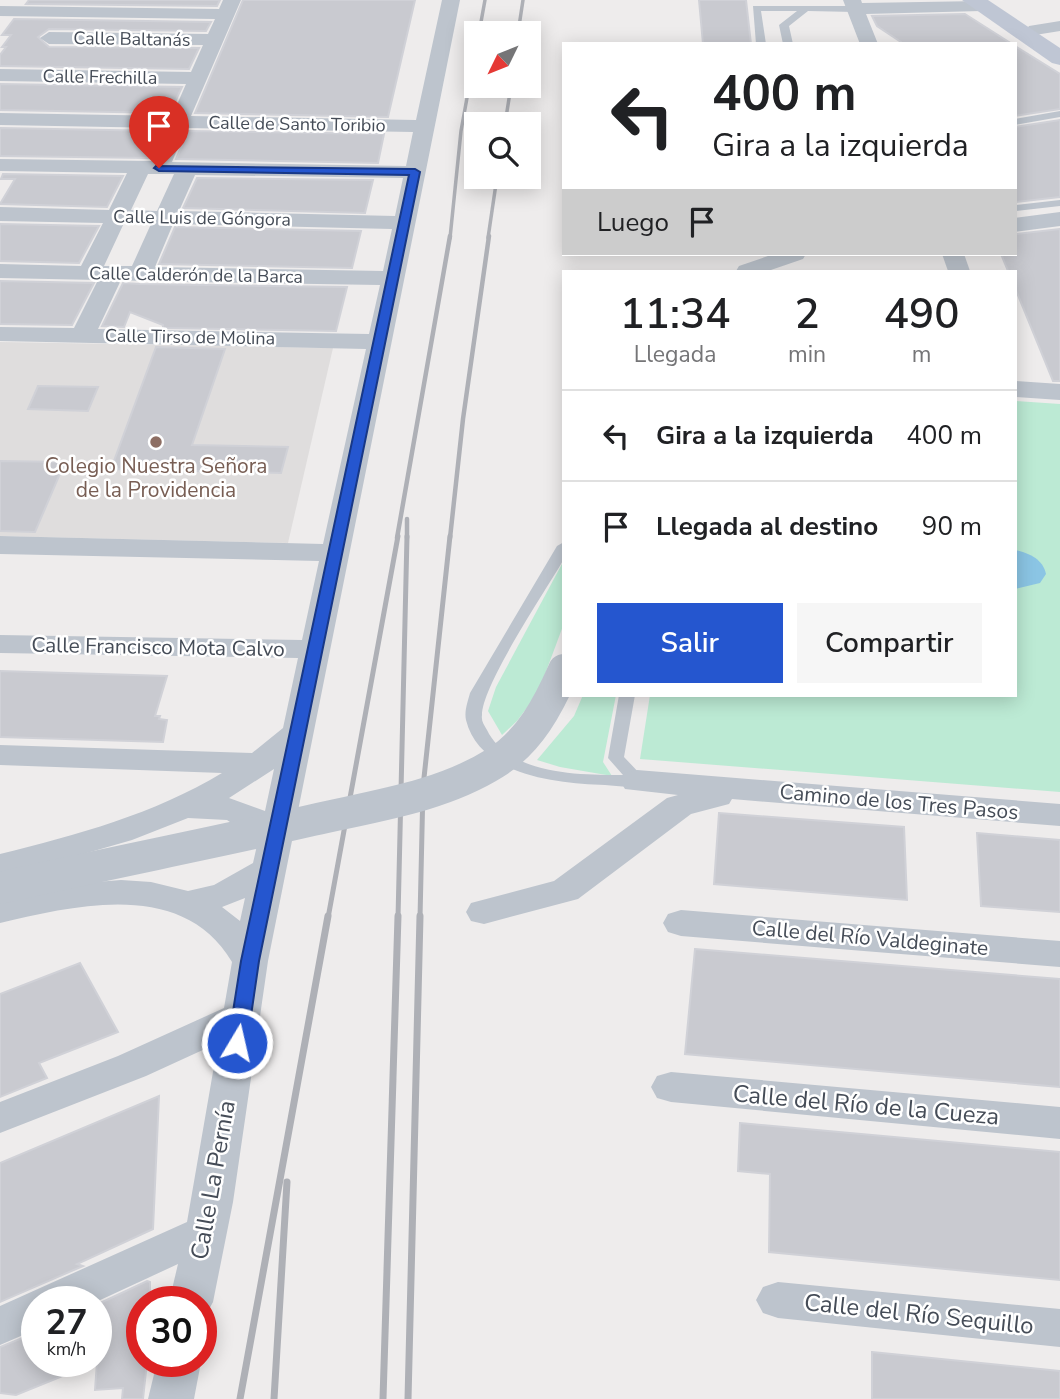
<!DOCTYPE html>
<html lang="es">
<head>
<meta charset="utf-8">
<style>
	:root { --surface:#fff; --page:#f6f6f6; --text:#202124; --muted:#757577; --line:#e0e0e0; --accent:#2556cf }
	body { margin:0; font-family:"Nunito Sans",sans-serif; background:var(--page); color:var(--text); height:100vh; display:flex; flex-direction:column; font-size:26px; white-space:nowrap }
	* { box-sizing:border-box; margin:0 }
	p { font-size:23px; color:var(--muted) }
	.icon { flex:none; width:38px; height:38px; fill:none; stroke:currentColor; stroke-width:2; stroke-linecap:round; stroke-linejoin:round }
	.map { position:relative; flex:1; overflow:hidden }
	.side { position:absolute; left:562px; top:270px; width:455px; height:427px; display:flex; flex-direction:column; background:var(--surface); border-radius:0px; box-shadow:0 4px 18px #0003 }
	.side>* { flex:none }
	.guide { position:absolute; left:562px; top:42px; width:455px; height:214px; border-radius:0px; box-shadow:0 4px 18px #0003; background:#fff; color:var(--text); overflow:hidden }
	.needle { width:46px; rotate:227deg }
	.tools { position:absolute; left:464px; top:21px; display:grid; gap:14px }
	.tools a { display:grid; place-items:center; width:77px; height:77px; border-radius:0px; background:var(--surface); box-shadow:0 4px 18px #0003; font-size:35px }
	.speed { position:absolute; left:21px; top:1286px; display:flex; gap:14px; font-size:35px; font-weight:700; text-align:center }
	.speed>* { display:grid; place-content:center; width:91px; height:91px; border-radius:50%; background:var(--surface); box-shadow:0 4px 18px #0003; line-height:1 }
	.speed small { font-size:18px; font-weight:400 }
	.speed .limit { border:10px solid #d22; background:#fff; color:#111 }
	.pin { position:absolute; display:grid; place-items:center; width:60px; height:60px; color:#fff; margin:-72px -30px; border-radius:50% 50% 50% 0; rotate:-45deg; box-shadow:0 0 7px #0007 }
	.pin .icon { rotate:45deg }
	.me { position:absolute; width:77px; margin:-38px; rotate:9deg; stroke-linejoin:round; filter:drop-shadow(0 0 5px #0008) }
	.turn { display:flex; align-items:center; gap:24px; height:147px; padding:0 35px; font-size:32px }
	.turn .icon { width:91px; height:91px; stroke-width:2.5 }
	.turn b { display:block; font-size:49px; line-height:60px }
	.then { display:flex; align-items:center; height:66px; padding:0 35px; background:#0003; gap:14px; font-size:26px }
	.eta { display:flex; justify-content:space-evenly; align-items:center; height:119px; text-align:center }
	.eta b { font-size:42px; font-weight:600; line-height:49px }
	.action { display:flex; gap:14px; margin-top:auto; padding:14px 35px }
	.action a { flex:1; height:80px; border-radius:0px; background:var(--accent); color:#fff; font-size:28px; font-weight:600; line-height:80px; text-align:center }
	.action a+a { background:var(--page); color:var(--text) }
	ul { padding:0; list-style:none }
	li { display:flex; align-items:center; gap:21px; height:91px; padding:0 35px; border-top:2px solid var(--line) }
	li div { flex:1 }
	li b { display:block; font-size:26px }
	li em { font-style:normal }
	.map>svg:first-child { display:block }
</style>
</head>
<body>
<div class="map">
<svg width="1060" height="1399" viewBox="0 0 1060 1399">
	<rect width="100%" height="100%" fill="#eeecec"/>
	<path fill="#dfdddd" d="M 0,342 L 333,348 L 288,543 L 0,536 Z"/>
	<g fill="#bcead4">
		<path d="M 1015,401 L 1060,404 L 1060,792 L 640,759 L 650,695 L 1015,695 Z"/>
		<path d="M 563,562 L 563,626 L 538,693 L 517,721 L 502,735 L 488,711 L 496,687 Z"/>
		<path d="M 583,695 L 616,695 L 603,762 L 612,776 L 560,767 L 537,760 L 574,716 Z"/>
	</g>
	<path fill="#8bc5e4" d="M 1015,550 C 1029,553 1043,559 1046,574 L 1040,583 L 1015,589 Z"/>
	<g fill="#c9cad0" stroke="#d0d1d7" stroke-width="2">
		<path d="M 29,0 L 220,0 L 217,6 L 26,4 Z"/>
		<path d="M 243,0 L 415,0 L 388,117 L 195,113 Z"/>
		<path d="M 699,0 L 746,0 L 751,44 L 703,44 Z"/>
		<path d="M 965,14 L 1012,44 L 904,44 L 877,26 L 872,16 Z"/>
		<path d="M 14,19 L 211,22 L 206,31 L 49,29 L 38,37 L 49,47 L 199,48 L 189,69 L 0,66 L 0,55 L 6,47 L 2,47 L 11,35 L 2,35 Z"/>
		<path d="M 1015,46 L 1060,74 L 1060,109 L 1015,116 Z"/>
		<path d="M 0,84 L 182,87 L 170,113 L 0,110 Z"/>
		<path d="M 1060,120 L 1060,197 L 1015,202 L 1015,127 Z"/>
		<path d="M 0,128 L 162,131 L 150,158 L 0,156 Z"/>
		<path d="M 188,131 L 384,134 L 378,163 L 176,159 Z"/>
		<path d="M 3,174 L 123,176 L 107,207 L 0,204 L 15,179 L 1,179 Z"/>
		<path d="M 197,178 L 373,180 L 365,213 L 183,208 Z"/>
		<path d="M 0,224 L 99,226 L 79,263 L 0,261 Z"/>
		<path d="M 175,227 L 361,231 L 352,268 L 159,264 Z"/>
		<path d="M 1060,229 L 1060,381 L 1053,381 L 1015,288 L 1015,271 L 1008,271 L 1001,254 L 1015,254 L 1015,234 Z"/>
		<path d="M 0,281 L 94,283 L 72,325 L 0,324 Z"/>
		<path d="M 123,283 L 140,284 L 347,287 L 336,331 L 163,328 L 163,325 L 130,312 L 124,327 L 102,326 Z"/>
		<path d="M 156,347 L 225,349 L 192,445 L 288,447 L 281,473 L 111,469 Z"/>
		<path d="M 38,386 L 98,387 L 88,411 L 28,409 Z"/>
		<path d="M 0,461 L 65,462 L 35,532 L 0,531 Z"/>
		<path d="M 0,671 L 167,676 L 155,716 L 160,716 L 159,719 L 167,720 L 163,742 L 0,737 Z"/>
		<path d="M 719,813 L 904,827 L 907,900 L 714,884 Z"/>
		<path d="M 977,833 L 1060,840 L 1060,912 L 981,906 Z"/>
		<path d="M 695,949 L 1060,979 L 1060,1087 L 685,1054 Z"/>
		<path d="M 80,963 L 118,1032 L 39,1063 L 47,1078 L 0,1097 L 0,994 Z"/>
		<path d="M 159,1096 L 153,1229 L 77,1264 L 83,1266 L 0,1302 L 0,1163 Z"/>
		<path d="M 740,1123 L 1060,1152 L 1060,1280 L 769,1252 L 770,1174 L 738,1171 Z"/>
		<path d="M 147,1281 L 150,1282 L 150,1302 L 142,1302 L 142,1362 L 147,1362 L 143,1399 L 122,1399 L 123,1388 L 95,1390 L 97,1362 L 16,1395 L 0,1393 L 0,1347 L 37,1332 L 37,1362 L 96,1362 L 96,1305 Z"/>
		<path d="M 872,1352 L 1060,1371 L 1060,1399 L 872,1399 Z"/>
	</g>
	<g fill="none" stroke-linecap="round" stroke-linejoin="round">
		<g fill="#bdc4cd" fill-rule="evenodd">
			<path d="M 753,6 L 855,6 L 859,9 L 855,12 L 808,11 L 789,26 L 793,44 L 783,44 L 779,25 L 797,11 L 761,11 L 766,44 L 756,44 Z"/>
			<path d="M 1060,111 L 1060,117 L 1015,125 L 1015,119 Z"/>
			<path d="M 1060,200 L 1060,206 L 1015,211 L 1015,205 Z"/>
			<path d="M 564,542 L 564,559 C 546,590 482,685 482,715 C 481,721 484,725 487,730 C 509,775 580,775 623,775 L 608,758 L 619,695 L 635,695 L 624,757 L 643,777 L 645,781 L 643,785 C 631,788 617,786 605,785 C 557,783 480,776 466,720 C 464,711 468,701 470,693 L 557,546 Z"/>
		</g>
		<g fill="#bdc4cd" fill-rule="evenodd">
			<path d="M 223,0 L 241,0 L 191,116 L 416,120 L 442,0 L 460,0 L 268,961 L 233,1202 L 213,1302 L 206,1315 L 201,1317 L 201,1302 L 169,1302 L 178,1264 L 96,1302 L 37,1302 L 37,1329 L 0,1345 L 0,1306 L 187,1222 L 218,1043 L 146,1076 L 0,1133 L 0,1102 L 118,1056 L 224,1008 L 232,962 C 183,879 77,905 0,923 L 0,899 L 59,885 L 121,880 L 151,882 L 188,891 L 214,885 L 253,863 L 258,841 L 227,820 L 188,818 L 132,840 L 0,878 L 0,854 C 77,835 154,814 222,773 L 0,765 L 0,745 L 252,753 L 283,728 L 298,658 L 0,653 L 0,635 L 302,640 L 319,561 L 0,554 L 0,536 L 323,544 L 366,349 L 0,341 L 0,327 L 74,328 L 98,280 L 0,278 L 0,264 L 81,266 L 103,223 L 0,221 L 0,207 L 109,210 L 127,173 L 0,171 L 0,159 L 152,161 L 166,128 L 0,125 L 0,113 L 172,116 L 186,84 L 0,81 L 0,69 L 191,72 L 203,45 L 49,44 L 40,38 L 49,32 L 208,34 L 215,19 L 0,16 L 0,6 L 219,9 ZM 186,128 L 413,132 L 406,166 L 172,162 ZM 148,174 L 174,174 L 157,211 L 131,210 ZM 195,175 L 403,178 L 395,216 L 179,211 ZM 124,223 L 151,224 L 132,266 L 104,266 ZM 173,224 L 392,229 L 383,271 L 155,267 ZM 121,280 L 140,281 L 380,285 L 369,334 L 98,329 ZM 274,769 L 265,811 L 229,798 ZM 245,898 L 240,921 L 222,907 Z"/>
			<path d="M 843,0 L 861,0 L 862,3 L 981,1 L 990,6 L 981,11 L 866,14 L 878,44 L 860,44 Z"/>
			<path d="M 1060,21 L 1060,31 L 1035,35 L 1026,30 L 1029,26 Z"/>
			<path d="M 1060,212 L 1060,226 L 1015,232 L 1015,218 Z"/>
			<path d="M 774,254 L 806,254 L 803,259 L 768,271 L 736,271 L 739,266 Z"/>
			<path d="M 942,254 L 964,254 L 970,271 L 948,271 Z"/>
			<path d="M 1015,381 L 1060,384 L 1060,400 L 1015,397 Z"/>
			<path d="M 637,770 L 1060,804 L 1060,826 L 732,799 L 729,804 L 691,814 L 578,899 L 484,924 L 471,921 L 466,912 L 471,903 L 554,881 L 667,798 L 678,795 L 625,789 L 620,781 L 625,773 Z"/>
			<path d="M 681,910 L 1060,941 L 1060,967 L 681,936 L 668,932 L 663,923 L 668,914 Z"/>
			<path d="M 671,1072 L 1060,1107 L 1060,1139 L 671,1102 L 657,1098 L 651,1087 L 657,1076 Z"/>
			<path d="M 778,1282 L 1060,1309 L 1060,1347 L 778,1318 L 763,1313 L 756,1300 L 763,1287 Z"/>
			<path d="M 157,1362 L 201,1362 L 194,1399 L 148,1399 Z"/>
		</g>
		<path fill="#bfc6d4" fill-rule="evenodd" d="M 962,0 L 988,0 L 1060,48 L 1060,65 L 1052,63 Z"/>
		<g stroke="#aeb0b6" stroke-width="3.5">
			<path d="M 479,33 L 485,0"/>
			<path d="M 518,33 L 523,0"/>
			<path d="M 505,124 L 511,86"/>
			<path d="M 450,238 L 461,131 L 476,48"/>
			<path d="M 488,238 L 497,177"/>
		</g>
		<g stroke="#aeb0b6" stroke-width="4.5">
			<path d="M 397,538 L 450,236"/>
			<path d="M 407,538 L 407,519"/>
			<path d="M 450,538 L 463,419 L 489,236"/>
		</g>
		<g stroke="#aeb0b6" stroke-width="5">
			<path d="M 328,918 L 398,536"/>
			<path d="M 398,918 L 407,536"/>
			<path d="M 420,918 L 423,787 L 450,536"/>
		</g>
		<g stroke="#aeb0b6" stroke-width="7">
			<path d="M 240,1399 L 328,916"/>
			<path d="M 274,1399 L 287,1182"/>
			<path d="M 383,1399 L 398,916"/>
			<path d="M 408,1399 L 420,916"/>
		</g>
		<path stroke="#bdc4cd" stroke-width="32" d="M 0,888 C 104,864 209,844 313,820 C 374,806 441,797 495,763 C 530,741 548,706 564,670"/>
	</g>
	<path fill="#2556cf" stroke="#183887" stroke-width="2" d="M 156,166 L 415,169 L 420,172 L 259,961 L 247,1043 L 244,1048 L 237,1050 L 230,1048 L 228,1043 L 241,961 L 409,175 L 159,171 L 154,168 Z"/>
	<circle fill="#8d6e63" stroke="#fff" stroke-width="2.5" cx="156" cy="442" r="7"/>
	<g text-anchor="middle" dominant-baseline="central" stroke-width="5" stroke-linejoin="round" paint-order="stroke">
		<g font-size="18" fill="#454c57" stroke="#fff">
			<text transform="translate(132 39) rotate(1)">Calle Baltanás</text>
			<text transform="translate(100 77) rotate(1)">Calle Frechilla</text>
			<text transform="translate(297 124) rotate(1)">Calle de Santo Toribio</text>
			<text transform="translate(202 218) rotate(1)">Calle Luis de Góngora</text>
			<text transform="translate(196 275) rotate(1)">Calle Calderón de la Barca</text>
			<text transform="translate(190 337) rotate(1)">Calle Tirso de Molina</text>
		</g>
		<g font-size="21" fill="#785e54" stroke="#fff">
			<text x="156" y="466">Colegio Nuestra Señora<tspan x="156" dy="24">de la Providencia</tspan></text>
		</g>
		<g font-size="21" fill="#454c57" stroke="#fff">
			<text transform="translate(158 647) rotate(1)">Calle Francisco Mota Calvo</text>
			<text transform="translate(899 802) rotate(5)">Camino de los Tres Pasos</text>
			<text transform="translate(870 938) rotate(5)">Calle del Río Valdeginate</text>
		</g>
		<g font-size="24" fill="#454c57" stroke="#fff">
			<text transform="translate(866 1105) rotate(5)">Calle del Río de la Cueza</text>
			<text transform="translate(213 1180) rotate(-80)">Calle La Pernía</text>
			<text transform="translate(919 1314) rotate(6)">Calle del Río Sequillo</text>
		</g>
	</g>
</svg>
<div class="tools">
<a><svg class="needle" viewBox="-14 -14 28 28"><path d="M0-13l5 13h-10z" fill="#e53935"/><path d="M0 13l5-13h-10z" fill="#757577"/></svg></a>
<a><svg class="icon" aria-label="search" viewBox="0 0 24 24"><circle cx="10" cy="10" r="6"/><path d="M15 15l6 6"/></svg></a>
</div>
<div class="speed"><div>27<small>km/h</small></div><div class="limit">30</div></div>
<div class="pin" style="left:159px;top:168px;background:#d93025"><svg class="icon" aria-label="arrive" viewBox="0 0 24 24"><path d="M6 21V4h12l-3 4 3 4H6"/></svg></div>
<svg class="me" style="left:237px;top:1043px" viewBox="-20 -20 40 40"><circle r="17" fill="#2556cf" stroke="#fff" stroke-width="3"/><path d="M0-11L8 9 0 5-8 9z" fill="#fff"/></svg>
<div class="guide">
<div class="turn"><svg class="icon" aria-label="left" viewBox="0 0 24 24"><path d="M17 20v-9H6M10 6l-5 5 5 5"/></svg><div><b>400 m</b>Gira a la izquierda</div></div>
<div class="then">Luego<svg class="icon" aria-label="arrive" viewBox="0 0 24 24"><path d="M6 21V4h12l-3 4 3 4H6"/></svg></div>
</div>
<section class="side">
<div class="eta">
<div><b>11:34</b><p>Llegada</p></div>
<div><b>2</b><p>min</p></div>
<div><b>490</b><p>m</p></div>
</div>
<ul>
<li><svg class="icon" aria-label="left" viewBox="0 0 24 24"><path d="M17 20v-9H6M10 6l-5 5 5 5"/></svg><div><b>Gira a la izquierda</b></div><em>400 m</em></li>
<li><svg class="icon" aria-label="arrive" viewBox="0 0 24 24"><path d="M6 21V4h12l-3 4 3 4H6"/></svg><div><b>Llegada al destino</b></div><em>90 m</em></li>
</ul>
<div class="action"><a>Salir</a><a>Compartir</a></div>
</section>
</div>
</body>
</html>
